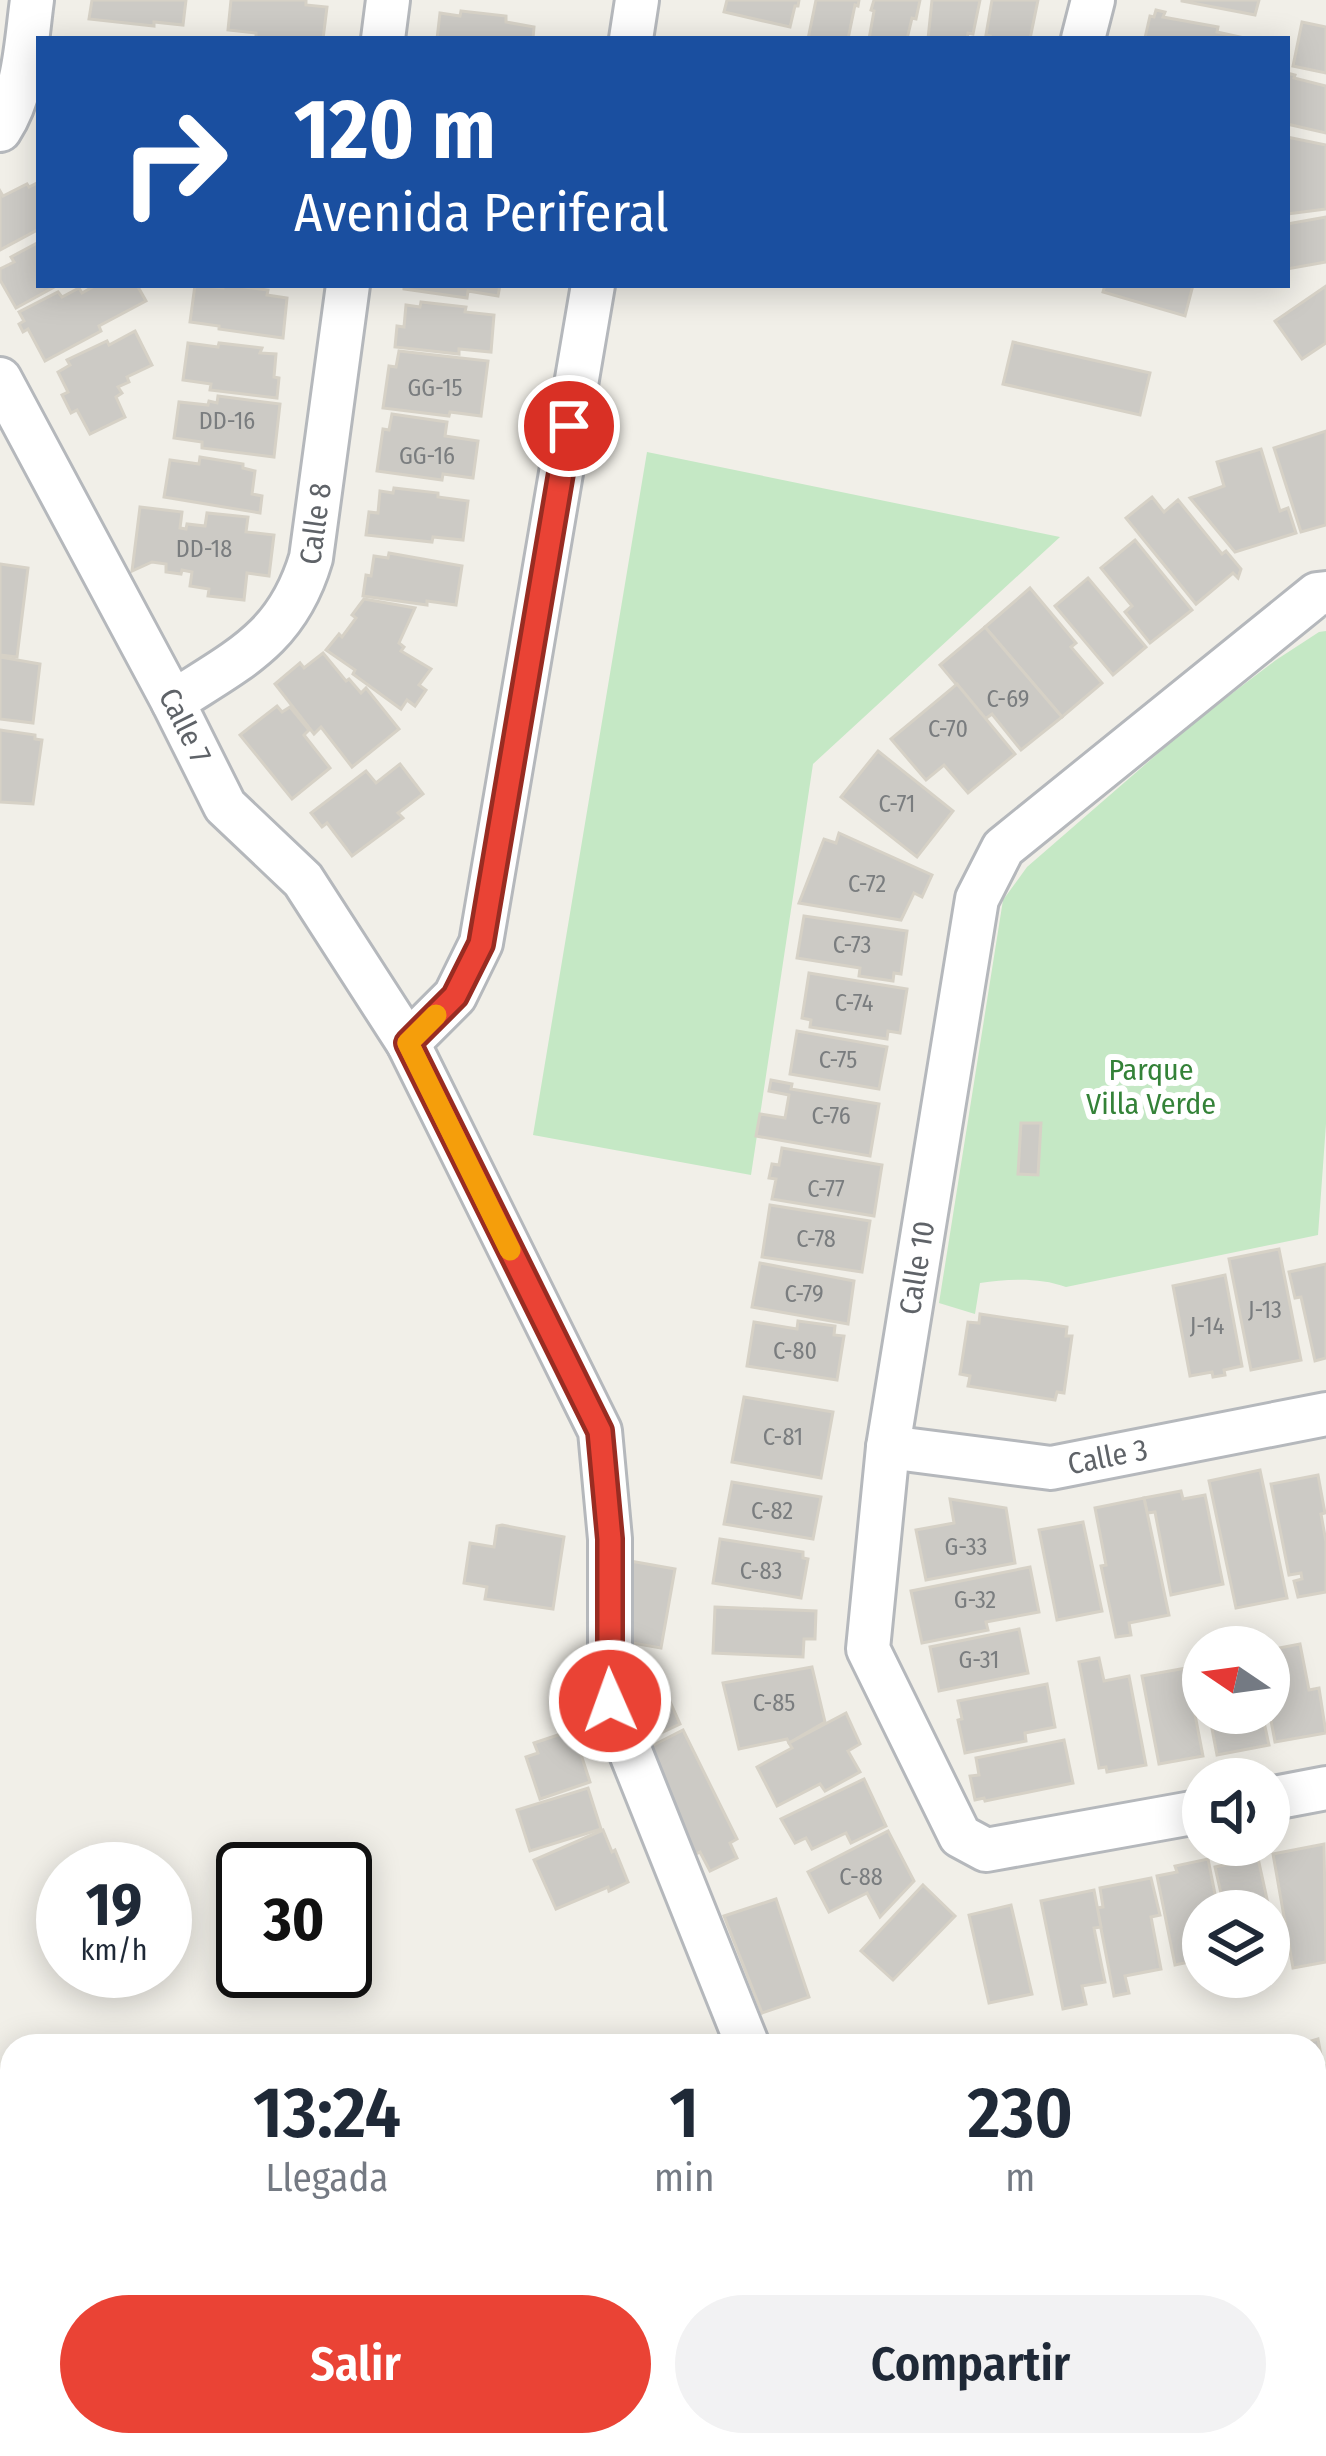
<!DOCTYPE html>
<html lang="es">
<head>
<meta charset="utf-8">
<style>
	:root { --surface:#fff; --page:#f2f2f3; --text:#1f2937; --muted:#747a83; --accent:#ea4335 }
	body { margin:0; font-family:"Fira Sans Condensed",sans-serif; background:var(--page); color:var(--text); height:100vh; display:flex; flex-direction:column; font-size:45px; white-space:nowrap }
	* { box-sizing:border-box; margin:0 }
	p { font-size:39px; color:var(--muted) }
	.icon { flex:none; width:66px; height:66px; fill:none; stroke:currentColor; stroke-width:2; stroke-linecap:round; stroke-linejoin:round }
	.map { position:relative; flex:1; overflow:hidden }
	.side { position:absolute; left:0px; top:2034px; width:1326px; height:423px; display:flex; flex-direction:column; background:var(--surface); border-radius:36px 36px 0 0; box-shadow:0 6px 30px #0003 }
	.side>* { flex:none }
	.banner { position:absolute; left:36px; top:36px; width:1254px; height:252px; border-radius:0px; box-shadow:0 6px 30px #0003; background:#1a4fa0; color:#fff; overflow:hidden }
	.needle { width:78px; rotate:283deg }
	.buttons { position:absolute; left:1182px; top:1626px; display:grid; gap:24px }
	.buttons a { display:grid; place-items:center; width:108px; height:108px; border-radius:50%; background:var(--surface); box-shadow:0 6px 30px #0003; font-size:60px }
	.speed { position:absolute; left:36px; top:1842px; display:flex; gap:24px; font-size:60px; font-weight:700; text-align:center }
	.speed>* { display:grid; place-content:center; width:156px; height:156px; border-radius:50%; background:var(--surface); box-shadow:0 6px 30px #0003; line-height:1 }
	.speed small { font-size:30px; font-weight:400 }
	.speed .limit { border:6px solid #111; border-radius:18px; background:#fff; color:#111 }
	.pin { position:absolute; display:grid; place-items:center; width:102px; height:102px; color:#fff; margin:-51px; border:6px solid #fff; border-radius:50%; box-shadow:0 3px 12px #0007 }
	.me { position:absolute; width:132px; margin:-66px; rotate:358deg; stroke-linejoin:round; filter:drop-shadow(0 0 9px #0008) }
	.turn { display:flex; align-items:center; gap:42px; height:252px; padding:0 60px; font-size:54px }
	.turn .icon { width:156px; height:156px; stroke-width:2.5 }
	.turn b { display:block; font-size:84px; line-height:102px }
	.eta { display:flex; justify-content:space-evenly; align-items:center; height:204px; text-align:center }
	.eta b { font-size:72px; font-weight:600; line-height:84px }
	.action { display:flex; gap:24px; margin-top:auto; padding:24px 60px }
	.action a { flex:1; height:138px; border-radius:72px; background:var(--accent); color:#fff; font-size:48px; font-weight:600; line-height:138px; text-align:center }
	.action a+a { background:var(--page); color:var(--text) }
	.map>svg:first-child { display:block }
</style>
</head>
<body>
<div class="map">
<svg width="1326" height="2456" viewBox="0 0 1326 2456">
	<rect width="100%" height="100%" fill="#f1efe8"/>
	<g fill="#c5e8c5">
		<path d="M 647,452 L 1060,537 L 813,764 L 751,1175 L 533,1135 Z"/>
		<path d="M 1326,631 L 1326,1124 L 1318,1235 L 1066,1287 C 1039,1277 1008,1279 980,1283 L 975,1314 L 939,1303 L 1003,900 L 1027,867 L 1193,723 L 1276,660 L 1319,632 Z"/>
	</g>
	<g fill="#cccac5" stroke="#d6d1c6" stroke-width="3">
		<path d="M 92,0 L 186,0 L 183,25 L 154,22 L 154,26 L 89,19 Z"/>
		<path d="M 231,0 L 306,0 L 306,5 L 327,7 L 323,39 L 256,39 L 256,33 L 228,30 Z"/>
		<path d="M 727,0 L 799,0 L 798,6 L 795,6 L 790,27 L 724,12 Z"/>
		<path d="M 816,0 L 859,0 L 858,6 L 855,5 L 848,39 L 808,39 Z"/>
		<path d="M 874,0 L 920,0 L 916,19 L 912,18 L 907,39 L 869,39 L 874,11 L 871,10 Z"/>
		<path d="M 932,0 L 980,0 L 973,34 L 968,33 L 967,39 L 928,39 Z"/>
		<path d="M 992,0 L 1038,0 L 1030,39 L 989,39 L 990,36 L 986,35 Z"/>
		<path d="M 1259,0 L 1255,15 L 1182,1 L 1182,0 Z"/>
		<path d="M 1156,10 L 1165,12 L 1163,17 L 1218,27 L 1217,32 L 1249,39 L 1145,38 L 1150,16 L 1154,17 Z"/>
		<path d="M 461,11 L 506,16 L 506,22 L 534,27 L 533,39 L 437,39 L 440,13 L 460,16 Z"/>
		<path d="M 1302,22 L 1326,27 L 1326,73 L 1293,66 Z"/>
		<path d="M 1287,73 L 1295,75 L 1294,78 L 1326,86 L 1326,133 L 1287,124 Z"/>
		<path d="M 1287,137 L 1326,145 L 1326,209 L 1287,214 Z"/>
		<path d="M 39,182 L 39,229 L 0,250 L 0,191 L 3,196 L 27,184 L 29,187 Z"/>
		<path d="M 1326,217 L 1326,262 L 1287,269 L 1287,224 Z"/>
		<path d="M 39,242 L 39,285 L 58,285 L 16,308 L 0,280 L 0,269 L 14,262 L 11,257 Z"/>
		<path d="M 96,285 L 137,285 L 146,301 L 99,326 L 101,331 L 45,361 L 28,329 L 23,332 L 19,324 L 24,321 L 19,312 L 58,292 L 62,297 L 79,288 L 82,293 Z"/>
		<path d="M 195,285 L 223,288 L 224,285 L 230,285 L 268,290 L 267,295 L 287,298 L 283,338 L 219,329 L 219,326 L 190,322 Z"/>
		<path d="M 404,285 L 500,285 L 498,296 L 468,291 L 467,298 L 404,289 Z"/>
		<path d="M 1105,285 L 1193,285 L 1185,316 L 1103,292 Z"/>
		<path d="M 1326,286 L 1326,343 L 1302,359 L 1275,321 Z"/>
		<path d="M 421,302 L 466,307 L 465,312 L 494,315 L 491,352 L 459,349 L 459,354 L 395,347 L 397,326 L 404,327 L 406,305 L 420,307 Z"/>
		<path d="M 135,331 L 152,365 L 127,377 L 129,382 L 118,387 L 122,393 L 116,397 L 125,417 L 90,434 L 77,410 L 71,413 L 62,395 L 68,392 L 58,372 L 70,365 L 67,360 L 107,341 L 109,345 Z"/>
		<path d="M 1013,342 L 1150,373 L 1140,415 L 1003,384 Z"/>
		<path d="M 188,343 L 218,347 L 219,343 L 262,348 L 260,353 L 276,354 L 274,377 L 279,378 L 277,398 L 210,390 L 211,384 L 183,380 Z"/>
		<path d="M 399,351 L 488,361 L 481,416 L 450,412 L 449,416 L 383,408 L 389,366 L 396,367 Z"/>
		<path d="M 218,396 L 280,404 L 274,457 L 202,448 L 202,442 L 174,438 L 179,402 L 208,405 L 209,401 L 217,403 Z"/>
		<path d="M 392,414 L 447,422 L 445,436 L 478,441 L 473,478 L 443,474 L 442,480 L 377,471 L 383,429 L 389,430 Z"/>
		<path d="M 1326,431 L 1326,525 L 1301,532 L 1274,448 Z"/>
		<path d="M 1261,449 L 1280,511 L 1288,508 L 1296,533 L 1235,552 L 1190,498 L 1224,486 L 1217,462 Z"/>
		<path d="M 200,457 L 243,464 L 243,468 L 255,471 L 252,494 L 262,496 L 260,513 L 164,497 L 170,460 L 199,464 Z"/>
		<path d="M 394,488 L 438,493 L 438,497 L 468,501 L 463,540 L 433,537 L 432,542 L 366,535 L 369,512 L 378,513 L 380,491 L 393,493 Z"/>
		<path d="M 1152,497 L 1164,512 L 1178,500 L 1222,554 L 1226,551 L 1241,569 L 1238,578 L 1233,573 L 1196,604 L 1126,518 Z"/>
		<path d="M 140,507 L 182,512 L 180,528 L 186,529 L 187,524 L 205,526 L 207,513 L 248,517 L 246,532 L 274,535 L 269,576 L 247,573 L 244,600 L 208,596 L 209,589 L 190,586 L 192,572 L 182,570 L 181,574 L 166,572 L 166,564 L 152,562 L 132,571 Z"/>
		<path d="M 1135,540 L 1192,610 L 1150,643 L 1125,612 L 1132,606 L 1101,568 Z"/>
		<path d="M 389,553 L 462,566 L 456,605 L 427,601 L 427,605 L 363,596 L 366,575 L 371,576 L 374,556 L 388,558 Z"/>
		<path d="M 0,564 L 28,568 L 17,657 L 0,655 Z"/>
		<path d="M 1088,578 L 1146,647 L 1113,675 L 1055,606 Z"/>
		<path d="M 1030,588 L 1076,643 L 1071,647 L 1102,683 L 1062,717 L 985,627 Z"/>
		<path d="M 364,599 L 415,608 L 399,643 L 404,647 L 401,651 L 431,669 L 419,685 L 426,690 L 415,706 L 407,700 L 401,709 L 353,674 L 355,670 L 326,650 L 339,634 L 342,637 L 356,618 L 352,615 Z"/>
		<path d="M 985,627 L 1062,717 L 1021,750 L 992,714 L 985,719 L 940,665 Z"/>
		<path d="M 323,653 L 346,681 L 349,679 L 361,693 L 366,688 L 399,729 L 352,767 L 321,727 L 314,734 L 275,684 L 300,663 L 304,668 Z"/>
		<path d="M 0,657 L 40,664 L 33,723 L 0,719 Z"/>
		<path d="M 957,684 L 1015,754 L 968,793 L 944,765 L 926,780 L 891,739 Z"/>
		<path d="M 277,706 L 282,712 L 290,707 L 309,730 L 304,735 L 330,768 L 292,799 L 240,735 Z"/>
		<path d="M 0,730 L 35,735 L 35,739 L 42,740 L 33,804 L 0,802 Z"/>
		<path d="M 878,751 L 953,811 L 917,857 L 841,797 Z"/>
		<path d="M 400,764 L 423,794 L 398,813 L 403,818 L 352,856 L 327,823 L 322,827 L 311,813 L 366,771 L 376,783 Z"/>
		<path d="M 839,833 L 932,875 L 922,897 L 914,893 L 901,920 L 799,903 L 824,839 L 836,843 Z"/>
		<path d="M 804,916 L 907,931 L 901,974 L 894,973 L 893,981 L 859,976 L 860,968 L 797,958 Z"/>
		<path d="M 809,973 L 907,989 L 900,1033 L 888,1031 L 887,1039 L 810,1027 L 811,1020 L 802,1018 Z"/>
		<path d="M 797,1031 L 887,1047 L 879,1089 L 790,1074 Z"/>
		<path d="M 771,1080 L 792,1084 L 791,1089 L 879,1104 L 870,1156 L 756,1136 L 760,1114 L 785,1118 L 789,1095 L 769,1091 Z"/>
		<path d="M 1021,1123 L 1041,1123 L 1038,1175 L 1018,1174 Z"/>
		<path d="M 782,1148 L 882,1165 L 874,1216 L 772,1199 L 776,1179 L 769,1178 L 772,1164 L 779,1165 Z"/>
		<path d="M 770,1205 L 870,1221 L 862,1272 L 762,1257 Z"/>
		<path d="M 1279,1249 L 1301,1360 L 1251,1370 L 1229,1259 Z"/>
		<path d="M 760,1263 L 854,1281 L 848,1324 L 752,1307 Z"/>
		<path d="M 1326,1264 L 1326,1358 L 1315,1361 L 1301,1297 L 1295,1298 L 1289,1272 Z"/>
		<path d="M 1225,1275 L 1242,1366 L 1224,1370 L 1225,1375 L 1213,1377 L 1212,1372 L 1190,1376 L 1173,1286 Z"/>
		<path d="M 980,1314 L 1067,1327 L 1066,1336 L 1072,1336 L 1064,1393 L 1057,1392 L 1055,1400 L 968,1386 L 970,1376 L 960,1374 L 968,1322 L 979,1323 Z"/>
		<path d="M 798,1321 L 835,1326 L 834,1335 L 844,1336 L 837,1380 L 747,1366 L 754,1322 L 797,1329 Z"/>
		<path d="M 744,1397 L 833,1412 L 821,1478 L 732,1462 Z"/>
		<path d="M 1260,1470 L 1287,1598 L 1236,1608 L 1209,1481 Z"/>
		<path d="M 1318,1475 L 1325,1513 L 1321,1514 L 1326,1542 L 1326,1592 L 1298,1597 L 1294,1581 L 1302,1579 L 1301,1573 L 1289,1575 L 1271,1484 Z"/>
		<path d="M 732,1482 L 821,1497 L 813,1539 L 724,1524 Z"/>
		<path d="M 1181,1491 L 1183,1499 L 1205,1495 L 1223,1584 L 1171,1595 L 1155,1512 L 1147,1513 L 1144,1498 Z"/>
		<path d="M 1144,1498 L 1169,1615 L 1129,1623 L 1131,1635 L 1116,1637 L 1101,1566 L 1106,1565 L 1095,1508 Z"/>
		<path d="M 950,1499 L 1006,1508 L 1015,1563 L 926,1580 L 916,1530 L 954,1523 Z"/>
		<path d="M 1083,1522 L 1102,1611 L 1057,1620 L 1039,1530 Z"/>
		<path d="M 502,1525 L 564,1537 L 553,1609 L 485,1599 L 487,1587 L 464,1583 L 470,1543 L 494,1547 L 497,1526 Z"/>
		<path d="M 720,1539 L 803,1552 L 803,1558 L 808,1559 L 801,1598 L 713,1583 Z"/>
		<path d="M 630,1561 L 675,1569 L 661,1648 L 616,1640 Z"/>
		<path d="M 1030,1567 L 1039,1612 L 986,1622 L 988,1630 L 922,1643 L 911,1591 Z"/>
		<path d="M 715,1607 L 816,1611 L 815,1639 L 804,1639 L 803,1657 L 713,1653 Z"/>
		<path d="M 1019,1629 L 1028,1673 L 939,1691 L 930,1647 Z"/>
		<path d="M 1300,1644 L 1309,1690 L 1319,1688 L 1326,1733 L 1275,1742 L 1269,1710 L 1269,1650 Z"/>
		<path d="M 1099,1658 L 1104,1681 L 1129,1676 L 1146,1765 L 1107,1772 L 1106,1767 L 1099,1768 L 1079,1662 Z"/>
		<path d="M 812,1667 L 825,1722 L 789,1743 L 787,1739 L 739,1749 L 723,1683 Z"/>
		<path d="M 655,1668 L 680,1724 L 648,1739 L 623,1683 Z"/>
		<path d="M 1186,1668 L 1203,1756 L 1159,1764 L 1142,1676 Z"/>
		<path d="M 1047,1684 L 1055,1727 L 1025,1733 L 1026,1741 L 965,1753 L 958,1720 L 962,1719 L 958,1701 Z"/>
		<path d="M 846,1713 L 860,1744 L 848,1751 L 860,1772 L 825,1791 L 820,1784 L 777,1806 L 757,1767 L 792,1748 L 789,1743 Z"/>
		<path d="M 1209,1713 L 1262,1713 L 1269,1745 L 1217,1755 Z"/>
		<path d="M 573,1730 L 590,1782 L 540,1799 L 526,1757 L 538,1753 L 534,1743 Z"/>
		<path d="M 683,1730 L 737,1839 L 730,1843 L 737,1858 L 710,1871 L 700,1852 L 694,1855 L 644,1750 Z"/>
		<path d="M 1064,1740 L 1073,1783 L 985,1801 L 984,1798 L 975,1800 L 970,1776 L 979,1775 L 976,1758 Z"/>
		<path d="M 864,1779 L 886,1826 L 851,1843 L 846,1833 L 812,1849 L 806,1838 L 795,1843 L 781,1819 Z"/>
		<path d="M 588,1788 L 601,1829 L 530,1851 L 517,1810 Z"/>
		<path d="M 603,1830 L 612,1852 L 615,1850 L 628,1882 L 609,1891 L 608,1887 L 556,1909 L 534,1860 Z"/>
		<path d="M 888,1831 L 914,1881 L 880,1917 L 867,1893 L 829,1912 L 808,1872 Z"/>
		<path d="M 1324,1844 L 1326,1962 L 1293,1968 L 1273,1854 Z"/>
		<path d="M 1258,1858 L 1281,1963 L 1269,1965 L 1269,1911 L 1225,1911 L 1215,1867 Z"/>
		<path d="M 1208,1859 L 1217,1904 L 1209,1906 L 1210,1911 L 1203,1911 L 1203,1959 L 1175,1965 L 1157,1876 L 1177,1872 L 1175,1866 Z"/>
		<path d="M 1151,1878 L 1160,1915 L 1151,1917 L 1161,1969 L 1125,1976 L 1129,1993 L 1114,1996 L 1097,1908 L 1103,1907 L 1100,1888 Z"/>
		<path d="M 923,1885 L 955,1916 L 893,1980 L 861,1951 Z"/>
		<path d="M 1094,1890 L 1101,1927 L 1094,1928 L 1105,1982 L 1082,1986 L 1086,2004 L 1063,2009 L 1041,1901 Z"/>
		<path d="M 776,1899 L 809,1997 L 762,2013 L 724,1916 Z"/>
		<path d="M 1011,1905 L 1032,1994 L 989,2003 L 969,1915 Z"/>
		<path d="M 1318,2039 L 1323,2066 L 1326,2065 L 1326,2164 L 1314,2167 L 1314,2046 L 1295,2046 Z"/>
		<path d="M 1326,2287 L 1326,2346 L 1314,2348 L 1314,2288 Z"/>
		<path d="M 1326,2349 L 1326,2409 L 1314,2410 L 1314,2351 Z"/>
		<path d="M 1326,2413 L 1326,2456 L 1260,2456 L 1259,2445 L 1314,2445 L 1315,2415 Z"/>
	</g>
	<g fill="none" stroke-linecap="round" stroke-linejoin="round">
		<g stroke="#b5b8bc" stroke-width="48">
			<g id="minor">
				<path d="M 383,39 L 388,0"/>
				<path d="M 631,39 L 637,0"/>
				<path d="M 1083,39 L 1093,0"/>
				<path d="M 0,130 C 25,92 26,44 32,0"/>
				<path id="s1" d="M 0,379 L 173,702 L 225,806 L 303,880 L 408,1043 L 600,1431 L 610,1539 L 610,1701 L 748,2046"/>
				<path id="s2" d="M 173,702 C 239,659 287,639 311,558 L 348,285"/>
				<path d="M 408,1043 L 455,996 L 481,943 L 593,285"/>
				<path id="s3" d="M 888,1447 L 1051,1468 L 1326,1414"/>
				<path d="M 1269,1799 L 1326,1788"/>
				<path id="s4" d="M 1203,1811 L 986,1850 L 960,1836 L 868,1649 L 888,1447 L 977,899 L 1003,848 L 1317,594 L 1326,593"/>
				<path d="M 1314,2226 L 1326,2223"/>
				<path d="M 768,2456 L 770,2445"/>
			</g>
		</g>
		<use href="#minor" stroke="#fff" stroke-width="42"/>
	</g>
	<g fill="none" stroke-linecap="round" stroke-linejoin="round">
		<g stroke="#982c22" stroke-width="30">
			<path id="route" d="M 569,426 L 481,944 L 455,996 L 408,1043 L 600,1431 L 610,1539 L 610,1701"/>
		</g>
		<use href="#route" stroke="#ea4335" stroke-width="21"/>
		<path stroke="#f59e0b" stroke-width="21" d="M 436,1015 L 408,1043 L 510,1250"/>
	</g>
	<g text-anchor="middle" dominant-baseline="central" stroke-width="12" stroke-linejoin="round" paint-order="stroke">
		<g font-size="24" fill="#7a7d7f">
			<text x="435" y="388">GG-15</text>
			<text x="227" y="421">DD-16</text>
			<text x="427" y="456">GG-16</text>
			<text x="204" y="549">DD-18</text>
			<text x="1008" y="699">C-69</text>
			<text x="948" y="729">C-70</text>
			<text x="897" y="804">C-71</text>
			<text x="867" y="884">C-72</text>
			<text x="852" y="945">C-73</text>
			<text x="854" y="1003">C-74</text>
			<text x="838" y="1060">C-75</text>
			<text x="831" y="1116">C-76</text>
			<text x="826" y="1189">C-77</text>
			<text x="816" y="1239">C-78</text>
			<text x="804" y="1294">C-79</text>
			<text x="1265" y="1310">J-13</text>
			<text x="1207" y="1326">J-14</text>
			<text x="795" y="1351">C-80</text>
			<text x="783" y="1437">C-81</text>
			<text x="772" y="1511">C-82</text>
			<text x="966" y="1547">G-33</text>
			<text x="761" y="1571">C-83</text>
			<text x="975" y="1600">G-32</text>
			<text x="979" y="1660">G-31</text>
			<text x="774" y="1703">C-85</text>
			<text x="861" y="1877">C-88</text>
		</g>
		<g font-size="30" fill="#5f6368" stroke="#fff">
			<text stroke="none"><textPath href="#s2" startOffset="240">Calle 8</textPath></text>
			<text stroke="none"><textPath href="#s1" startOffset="393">Calle 7</textPath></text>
			<text stroke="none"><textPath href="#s4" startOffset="843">Calle 10</textPath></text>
			<text stroke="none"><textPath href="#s3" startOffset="222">Calle 3</textPath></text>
		</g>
		<g font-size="30" fill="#348238" stroke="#fff">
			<text x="1151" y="1070">Parque<tspan x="1151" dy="34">Villa Verde</tspan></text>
		</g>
	</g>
</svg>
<div class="buttons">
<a><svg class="needle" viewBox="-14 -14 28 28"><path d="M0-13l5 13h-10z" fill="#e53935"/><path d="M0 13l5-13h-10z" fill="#747a83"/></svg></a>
<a><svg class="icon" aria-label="sound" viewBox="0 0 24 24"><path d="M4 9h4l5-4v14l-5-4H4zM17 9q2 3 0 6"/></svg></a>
<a><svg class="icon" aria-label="layers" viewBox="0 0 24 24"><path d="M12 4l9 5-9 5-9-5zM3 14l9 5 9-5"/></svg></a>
</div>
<div class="speed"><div>19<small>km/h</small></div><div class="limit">30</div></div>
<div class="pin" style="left:569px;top:426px;background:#d93025"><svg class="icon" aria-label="arrive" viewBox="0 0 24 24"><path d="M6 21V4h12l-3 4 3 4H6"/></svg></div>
<svg class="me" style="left:610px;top:1701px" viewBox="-20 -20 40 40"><circle r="17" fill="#ea4335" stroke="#fff" stroke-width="3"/><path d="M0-11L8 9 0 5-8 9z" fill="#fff"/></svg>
<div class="banner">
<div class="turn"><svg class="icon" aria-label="right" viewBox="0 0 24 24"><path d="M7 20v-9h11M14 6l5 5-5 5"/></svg><div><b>120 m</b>Avenida Periferal</div></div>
</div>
<section class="side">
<div class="eta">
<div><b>13:24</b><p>Llegada</p></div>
<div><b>1</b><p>min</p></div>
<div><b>230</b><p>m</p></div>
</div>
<div class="action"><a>Salir</a><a>Compartir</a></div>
</section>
</div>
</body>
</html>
